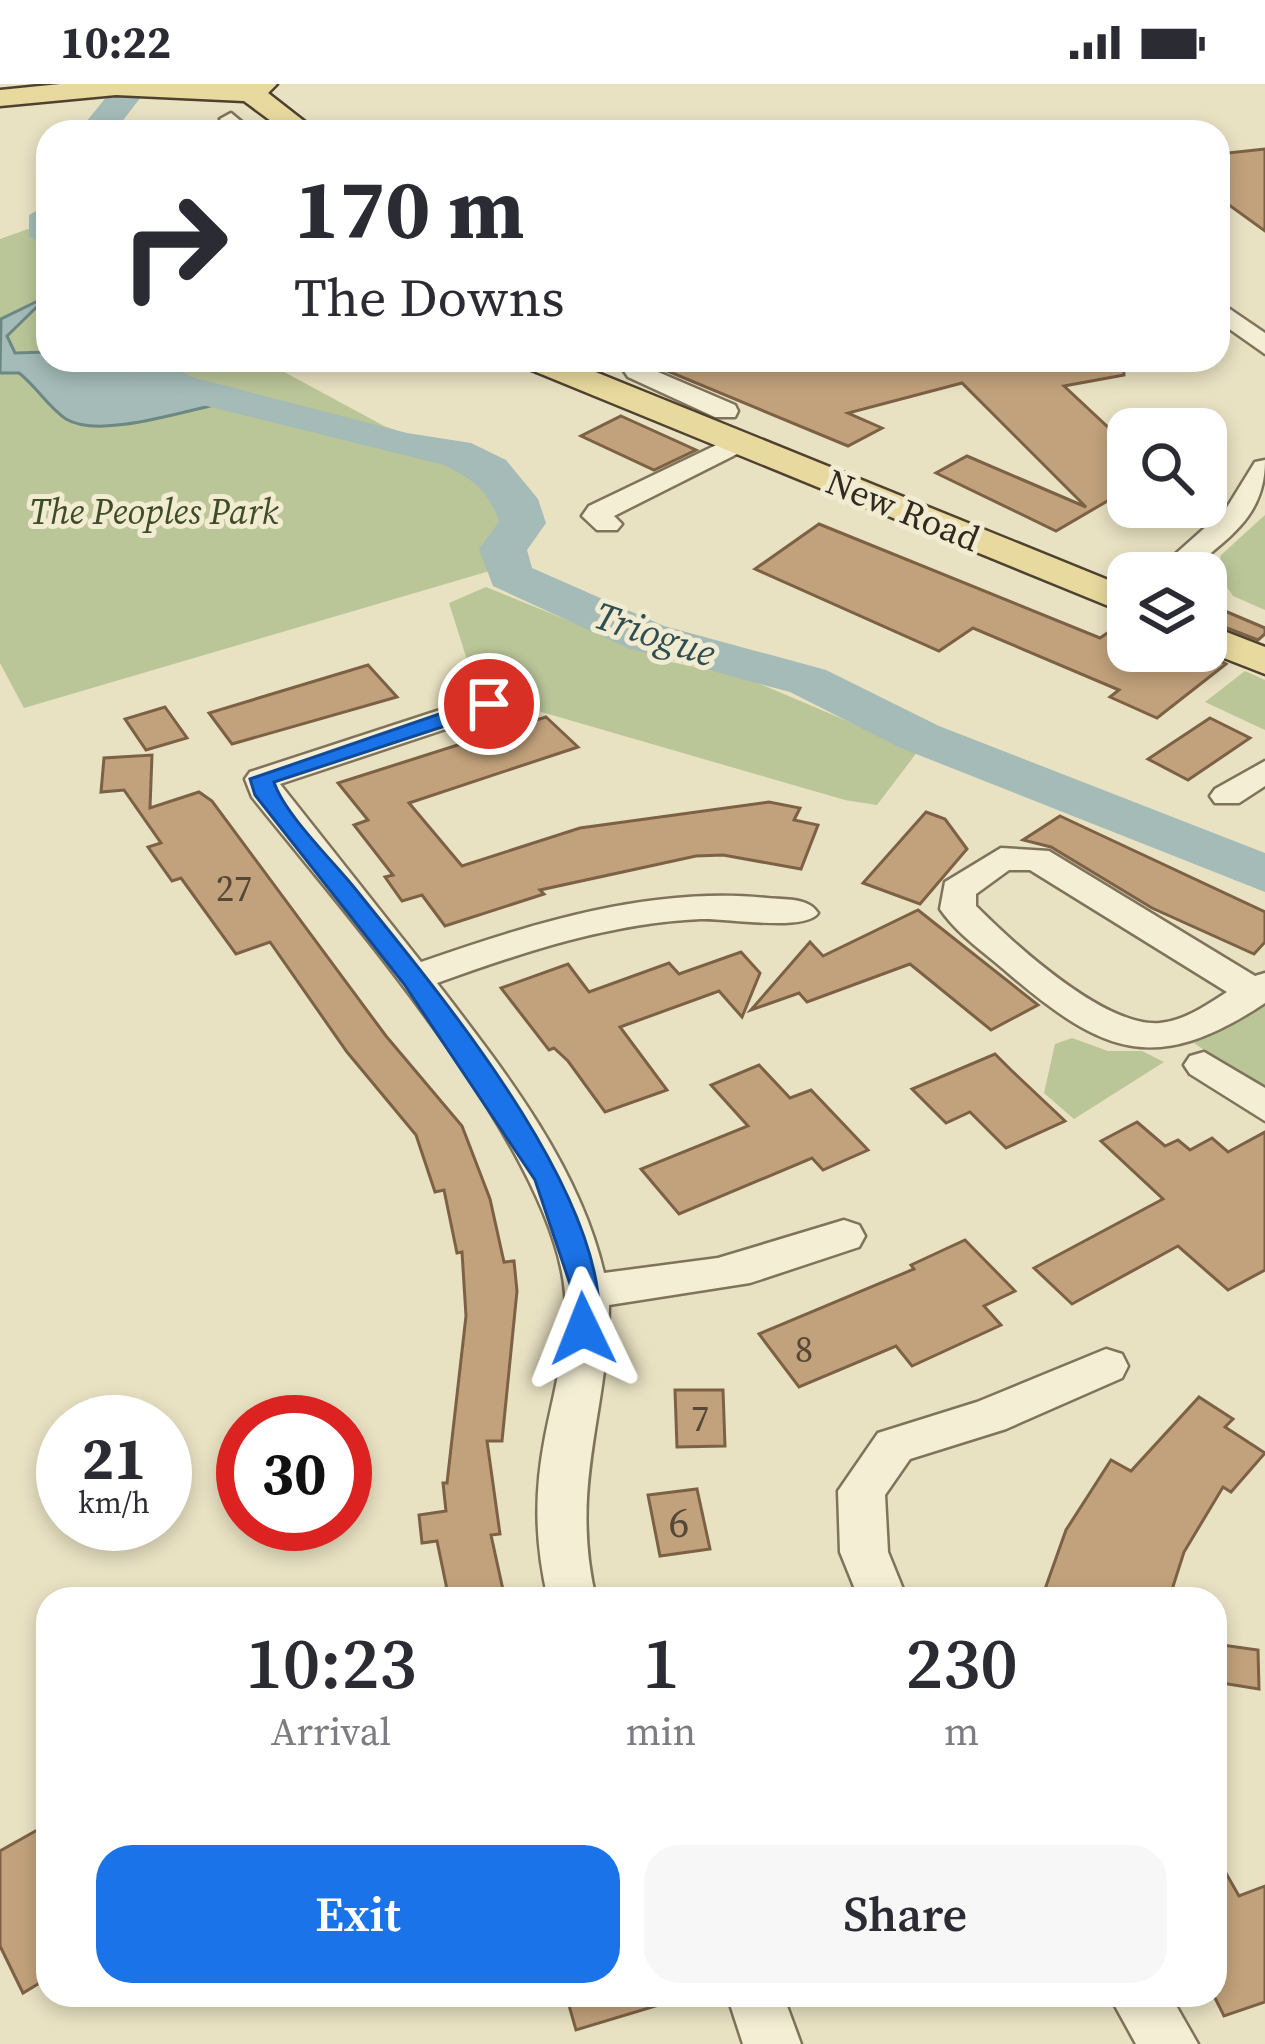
<!DOCTYPE html>
<html lang="en">
<head>
<meta charset="utf-8">
<style>
	:root { --surface:#fff; --page:#f7f7f7; --text:#2b2b33; --muted:#7c7c81; --accent:#1a73e8 }
	body { margin:0; font-family:"Source Serif 4",serif; background:var(--page); color:var(--text); height:100vh; display:flex; flex-direction:column; font-size:45px; white-space:nowrap }
	* { box-sizing:border-box; margin:0 }
	p { font-size:39px; color:var(--muted) }
	.icon { flex:none; width:66px; height:66px; fill:none; stroke:currentColor; stroke-width:2; stroke-linecap:round; stroke-linejoin:round }
	.map { position:relative; flex:1; overflow:hidden }
	.details { position:absolute; left:36px; top:1503px; width:1191px; height:420px; display:flex; flex-direction:column; background:var(--surface); border-radius:36px; box-shadow:0 6px 18px #0003 }
	.details>* { flex:none }
	.guide { position:absolute; left:36px; top:36px; width:1194px; height:252px; border-radius:36px; box-shadow:0 6px 18px #0003; background:#fff; color:var(--text); overflow:hidden }
	.controls { position:absolute; left:1107px; top:324px; display:grid; gap:24px }
	.controls a { display:grid; place-items:center; width:120px; height:120px; border-radius:24px; background:var(--surface); box-shadow:0 6px 18px #0003; font-size:60px }
	.speed { position:absolute; left:36px; top:1311px; display:flex; gap:24px; font-size:60px; font-weight:700; text-align:center }
	.speed>* { display:grid; place-content:center; width:156px; height:156px; border-radius:50%; background:var(--surface); box-shadow:0 6px 18px #0003; line-height:1 }
	.speed small { font-size:30px; font-weight:400 }
	.speed .limit { border:18px solid #d22; background:#fff; color:#111 }
	.pin { position:absolute; display:grid; place-items:center; width:102px; height:102px; color:#fff; margin:-51px; border:6px solid #fff; border-radius:50%; box-shadow:0 3px 12px #0007 }
	.me { position:absolute; width:132px; margin:-66px; rotate:358deg; stroke-linejoin:round; filter:drop-shadow(0 0 9px #0008) }
	.turn { display:flex; align-items:center; gap:42px; height:252px; padding:0 60px; font-size:54px }
	.turn .icon { width:156px; height:156px; stroke-width:2.5 }
	.turn b { display:block; font-size:84px; line-height:102px }
	.eta { display:flex; justify-content:space-evenly; align-items:center; height:204px; text-align:center }
	.eta b { font-size:72px; font-weight:600; line-height:84px }
	.action { display:flex; gap:24px; margin-top:auto; padding:24px 60px }
	.action a { flex:1; height:138px; border-radius:36px; background:var(--accent); color:#fff; font-size:48px; font-weight:600; line-height:138px; text-align:center }
	.action a+a { background:var(--page); color:var(--text) }
	.status { display:flex; justify-content:space-between; align-items:center; height:84px; padding:0 60px; background:var(--surface); direction:ltr }
	.status svg { height:33px; fill:currentColor }
	.map>svg:first-child { display:block }
</style>
</head>
<body>
<div class="status"><b>10:22</b><svg viewBox="0 0 49 12"><path d="M0 12V9h3v3zM5 12V6h3v6zM10 12V3h3v9zM15 12V0h3v12zM26 1h20v11H26zM47 4h2v5h-2z"/></svg></div>
<div class="map">
<svg width="1265" height="1960" viewBox="0 0 1265 1960">
	<rect width="100%" height="100%" fill="#e8e1c2"/>
	<g fill="#bac598">
		<path d="M 48,138 L 48,276 L 262,276 L 384,342 L 497,384 L 534,419 L 533,445 L 520,478 L 24,624 L 0,579 L 0,155 Z"/>
		<path d="M 1265,431 L 1265,526 L 1233,512 L 1217,488 L 1221,471 Z"/>
		<path d="M 486,503 L 671,578 L 746,594 L 918,667 L 877,721 L 845,716 L 493,614 L 475,601 L 449,519 Z"/>
		<path d="M 1245,587 L 1265,596 L 1265,646 L 1205,618 Z"/>
		<path d="M 1265,913 L 1265,1008 L 1194,959 Z"/>
		<path d="M 1072,954 L 1108,967 L 1142,967 L 1164,978 L 1074,1035 L 1044,1009 L 1055,960 Z"/>
	</g>
	<path fill="#a4bbb7" stroke="#6c8885" stroke-width="3" d="M 48,212 L 7,252 L 15,269 L 48,268 L 48,276 L 132,276 L 177,302 L 242,315 C 198,322 102,357 66,335 C 49,324 36,302 19,289 L 0,289 L 1,235 Z"/>
	<g fill="none" stroke-linecap="round" stroke-linejoin="round">
		<g fill="#a4bbb7" fill-rule="evenodd">
			<path d="M 124,3 L 141,13 L 114,48 L 78,48 L 112,6 Z"/>
			<path d="M 48,120 L 48,164 L 29,152 L 29,131 Z"/>
			<path d="M 111,276 L 163,276 L 192,293 L 407,349 L 471,359 L 506,376 L 538,415 L 546,439 L 527,466 L 532,484 L 664,542 L 826,586 L 939,642 L 1265,769 L 1265,808 L 901,664 L 790,608 L 628,564 L 493,502 L 479,465 L 499,438 C 489,407 473,395 444,381 L 162,311 Z"/>
		</g>
	</g>
	<g fill="#c2a27c" stroke="#7c6144" stroke-width="3">
		<path d="M 1265,65 L 1265,147 L 1218,113 L 1218,70 Z"/>
		<path d="M 641,276 L 1123,276 L 1124,291 L 1064,302 L 1128,362 L 1128,405 L 1056,447 L 936,389 L 967,372 L 1086,423 L 962,299 L 848,329 L 882,344 L 848,362 Z"/>
		<path d="M 621,332 L 696,366 L 654,386 L 581,352 Z"/>
		<path d="M 819,440 L 1100,554 L 1128,535 L 1128,567 L 1202,567 L 1226,580 L 1157,634 L 1110,613 L 1119,606 L 973,544 L 939,567 L 755,485 Z"/>
		<path d="M 1206,519 L 1265,544 L 1265,550 L 1258,556 L 1206,536 Z"/>
		<path d="M 368,581 L 397,613 L 232,660 L 209,629 Z"/>
		<path d="M 165,623 L 187,654 L 146,666 L 125,635 Z"/>
		<path d="M 546,633 L 578,663 L 409,719 L 462,782 L 580,744 L 769,718 L 800,724 L 794,736 L 818,741 L 801,785 L 723,771 L 696,772 L 540,806 L 544,810 L 445,842 L 422,811 L 402,817 L 385,793 L 393,791 L 354,741 L 368,736 L 338,699 Z"/>
		<path d="M 1210,634 L 1250,654 L 1188,696 L 1148,675 Z"/>
		<path d="M 152,671 L 150,724 L 199,708 L 212,717 L 386,952 L 462,1042 L 490,1115 L 504,1178 L 514,1177 L 517,1207 L 502,1357 L 487,1357 L 500,1450 L 491,1451 L 505,1515 L 449,1515 L 437,1457 L 422,1459 L 419,1431 L 446,1427 L 443,1399 L 447,1399 L 466,1232 L 462,1168 L 457,1169 L 444,1106 L 435,1108 L 416,1051 L 347,968 L 270,858 L 236,870 L 181,794 L 172,797 L 148,763 L 161,759 L 124,706 L 101,708 L 104,674 Z"/>
		<path d="M 926,728 L 945,735 L 967,765 L 920,820 L 863,799 Z"/>
		<path d="M 1060,732 L 1265,828 L 1265,858 L 1254,870 L 1152,824 L 1051,763 L 1023,756 Z"/>
		<path d="M 918,826 L 1038,921 L 991,946 L 910,880 L 807,918 L 799,909 L 751,926 L 810,858 L 823,872 Z"/>
		<path d="M 741,868 L 760,889 L 742,933 L 719,907 L 620,943 L 667,1006 L 605,1028 L 568,977 L 554,964 L 549,966 L 501,904 L 568,880 L 589,908 L 669,879 L 679,890 Z"/>
		<path d="M 995,970 L 1011,986 L 1065,1037 L 1006,1064 L 970,1028 L 946,1039 L 912,1005 Z"/>
		<path d="M 759,981 L 790,1014 L 811,1006 L 868,1066 L 823,1086 L 812,1074 L 679,1130 L 641,1085 L 748,1042 L 711,1001 Z"/>
		<path d="M 1137,1038 L 1165,1062 L 1178,1056 L 1190,1066 L 1212,1054 L 1228,1068 L 1265,1048 L 1265,1186 L 1228,1206 L 1178,1162 L 1072,1220 L 1034,1184 L 1163,1115 L 1101,1057 Z"/>
		<path d="M 965,1156 L 1015,1207 L 984,1222 L 1001,1241 L 912,1282 L 896,1262 L 799,1303 L 759,1250 L 914,1185 L 911,1181 Z"/>
		<path d="M 675,1306 L 723,1306 L 725,1362 L 677,1363 Z"/>
		<path d="M 1199,1313 L 1233,1335 L 1225,1343 L 1265,1369 L 1231,1408 L 1223,1403 L 1184,1468 L 1169,1515 L 1076,1515 L 1045,1505 L 1066,1446 L 1111,1376 L 1131,1387 Z"/>
		<path d="M 697,1405 L 710,1465 L 660,1472 L 648,1411 Z"/>
		<path d="M 1215,1560 L 1258,1566 L 1259,1605 L 1215,1598 Z"/>
		<path d="M 48,1740 L 48,1894 L 23,1909 L 0,1862 L 0,1767 Z"/>
		<path d="M 1215,1770 L 1239,1812 L 1265,1802 L 1265,1918 L 1224,1932 L 1215,1914 Z"/>
		<path d="M 566,1911 L 668,1911 L 669,1918 L 576,1946 Z"/>
	</g>
	<g fill="none" stroke-linecap="round" stroke-linejoin="round">
		<g stroke="#80735c" stroke-width="5">
			<g id="minor">
				<path d="M 231,29 L 254,48 L 231,48 L 220,35 Z"/>
				<path d="M 1218,217 L 1265,249 L 1265,270 L 1218,237 Z"/>
				<path d="M 637,279 L 735,321 L 738,327 L 735,333 L 715,333 L 628,293 L 624,287 Z"/>
				<path d="M 735,352 L 749,360 L 745,366 L 614,432 L 622,440 L 617,446 L 597,446 L 582,432 L 589,422 Z"/>
				<path d="M 1265,376 C 1265,434 1228,453 1187,489 L 1154,489 L 1226,425 L 1255,378 Z"/>
				<path d="M 489,610 L 500,613 L 505,620 L 500,627 L 280,700 L 421,878 C 531,840 649,802 767,814 C 784,816 808,813 818,829 C 806,848 727,834 701,835 C 610,839 523,868 437,899 C 503,985 579,1081 604,1189 L 718,1174 L 844,1136 L 859,1141 L 865,1152 L 859,1163 L 750,1199 L 609,1221 C 608,1329 569,1402 596,1515 L 548,1515 C 535,1459 534,1410 545,1353 C 554,1307 569,1256 565,1209 C 553,1065 344,828 252,713 L 245,695 L 250,688 Z"/>
				<path d="M 1265,677 L 1265,702 L 1239,719 L 1215,719 L 1210,712 L 1215,705 Z"/>
				<path d="M 1001,764 L 1049,767 L 1255,892 L 1265,889 L 1265,919 C 1155,992 1103,970 1008,889 C 985,869 957,850 940,825 L 945,798 ZM 1009,786 L 1030,786 L 1227,908 C 1207,921 1184,937 1160,939 C 1105,944 1014,860 976,822 L 976,810 Z"/>
				<path d="M 1204,968 L 1265,1004 L 1265,1037 L 1190,990 L 1184,981 L 1190,972 Z"/>
				<path d="M 1106,1265 L 1122,1270 L 1128,1282 L 1122,1294 L 1006,1345 L 910,1375 L 885,1411 L 888,1468 L 907,1515 L 859,1515 L 840,1468 L 838,1407 L 878,1349 L 977,1318 Z"/>
				<path d="M 727,1911 L 783,1911 L 801,1960 L 743,1960 Z"/>
				<path d="M 1109,1911 L 1170,1911 L 1198,1960 L 1136,1960 Z"/>
			</g>
		</g>
		<g stroke="#4e412f" stroke-width="5">
			<g id="major">
				<path d="M 60,0 L 277,0 L 268,9 L 318,48 L 286,48 L 244,17 L 116,11 L 0,22 L 0,6 Z"/>
				<path d="M 519,276 L 566,276 L 1128,504 L 1128,530 L 524,283 Z"/>
				<path d="M 1206,540 L 1265,563 L 1265,590 L 1206,567 Z"/>
			</g>
		</g>
		<use href="#minor" fill="#f4eed4" fill-rule="evenodd"/>
		<use href="#major" fill="#e8d99e" fill-rule="evenodd"/>
	</g>
	<path fill="#1a73e8" stroke="#114b97" stroke-width="3" d="M 489,613 L 500,620 L 497,625 L 274,698 C 284,730 335,779 357,807 C 439,909 610,1112 599,1245 L 583,1257 L 568,1245 L 572,1206 L 535,1096 L 404,900 L 255,711 L 250,695 Z"/>
	<g text-anchor="middle" dominant-baseline="central" stroke-width="10" stroke-linejoin="round" paint-order="stroke">
		<g font-size="36" fill="#322a1e" stroke="#f1ebd1">
			<text transform="translate(903 426) rotate(22)">New Road</text>
		</g>
		<g font-size="36" font-style="italic" fill="#3e4c27" stroke="#f1ebd1">
			<text x="154" y="427">The Peoples Park</text>
		</g>
		<g font-size="36" fill="#564836">
			<text x="234" y="804">27</text>
			<text x="804" y="1265">8</text>
			<text x="700" y="1334">7</text>
		</g>
		<g font-size="39" font-style="italic" fill="#2f4e50" stroke="#f1ebd1">
			<text transform="translate(655 550) rotate(19)">Triogue</text>
		</g>
		<g font-size="42" fill="#564836">
			<text x="679" y="1438">6</text>
		</g>
	</g>
</svg>
<div class="controls">
<a><svg class="icon" aria-label="search" viewBox="0 0 24 24"><circle cx="10" cy="10" r="6"/><path d="M15 15l6 6"/></svg></a>
<a><svg class="icon" aria-label="layers" viewBox="0 0 24 24"><path d="M12 4l9 5-9 5-9-5zM3 14l9 5 9-5"/></svg></a>
</div>
<div class="speed"><div>21<small>km/h</small></div><div class="limit">30</div></div>
<div class="pin" style="left:489px;top:620px;background:#d93025"><svg class="icon" aria-label="arrive" viewBox="0 0 24 24"><path d="M6 21V4h12l-3 4 3 4H6"/></svg></div>
<svg class="me" style="left:583px;top:1245px" viewBox="-20 -20 40 40"><path d="M0-17L14 15 0 8-14 15z" fill="#1a73e8" stroke="#fff" stroke-width="4"/></svg>
<div class="guide">
<div class="turn"><svg class="icon" aria-label="right" viewBox="0 0 24 24"><path d="M7 20v-9h11M14 6l5 5-5 5"/></svg><div><b>170 m</b>The Downs</div></div>
</div>
<section class="details">
<div class="eta">
<div><b>10:23</b><p>Arrival</p></div>
<div><b>1</b><p>min</p></div>
<div><b>230</b><p>m</p></div>
</div>
<div class="action"><a>Exit</a><a>Share</a></div>
</section>
</div>
</body>
</html>
